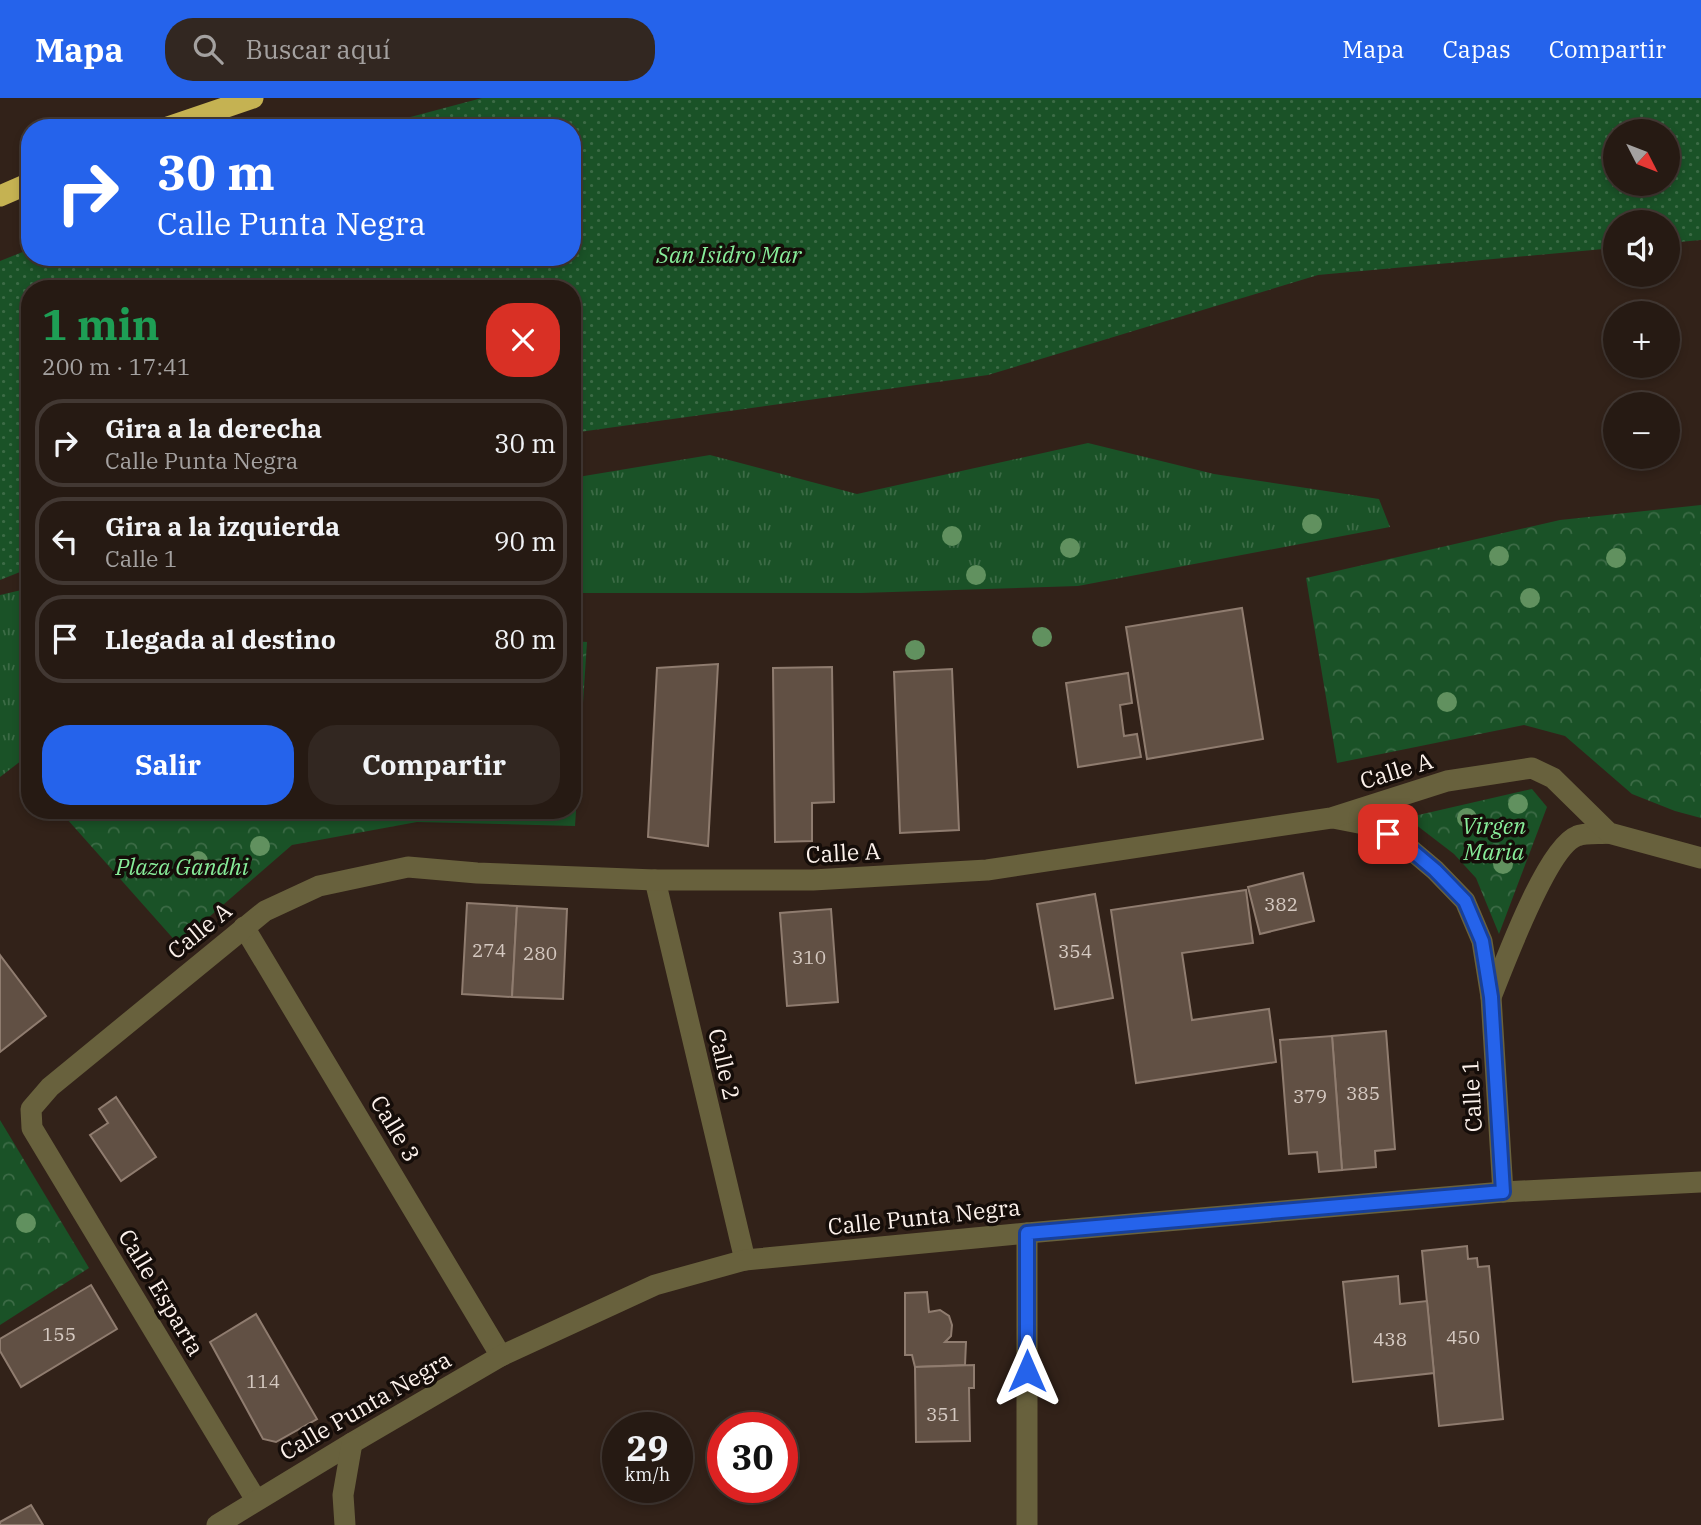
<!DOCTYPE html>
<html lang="es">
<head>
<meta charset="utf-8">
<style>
	:root { --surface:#261a13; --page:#322721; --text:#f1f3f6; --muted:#a4a1a0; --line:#423833; --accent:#2563eb }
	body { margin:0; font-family:"IBM Plex Serif",serif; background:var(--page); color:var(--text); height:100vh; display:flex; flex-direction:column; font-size:26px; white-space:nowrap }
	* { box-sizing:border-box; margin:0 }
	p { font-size:23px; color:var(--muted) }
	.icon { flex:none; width:38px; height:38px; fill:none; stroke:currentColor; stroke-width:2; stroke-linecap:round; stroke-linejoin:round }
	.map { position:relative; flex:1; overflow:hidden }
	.sheet { position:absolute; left:21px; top:182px; width:560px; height:539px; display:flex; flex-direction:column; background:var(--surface); border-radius:28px; box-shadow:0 4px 10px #0003,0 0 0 2px var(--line) }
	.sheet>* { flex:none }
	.banner { position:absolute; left:21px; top:21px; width:560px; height:147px; border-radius:28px; box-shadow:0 4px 10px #0003,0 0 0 2px var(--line); background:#2563eb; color:#fff; overflow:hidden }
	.needle { width:46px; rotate:132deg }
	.buttons { position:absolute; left:1603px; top:21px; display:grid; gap:14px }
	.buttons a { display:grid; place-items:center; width:77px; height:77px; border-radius:50%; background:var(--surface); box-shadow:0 4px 10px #0003,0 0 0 2px var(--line); font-size:35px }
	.speed { position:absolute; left:602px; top:1314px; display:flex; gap:14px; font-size:35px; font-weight:700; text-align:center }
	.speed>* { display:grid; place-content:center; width:91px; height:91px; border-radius:50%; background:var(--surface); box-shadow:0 4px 10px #0003,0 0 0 2px var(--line); line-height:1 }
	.speed small { font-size:18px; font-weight:400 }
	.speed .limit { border:10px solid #d22; background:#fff; color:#111 }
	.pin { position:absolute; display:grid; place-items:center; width:60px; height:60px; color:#fff; margin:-30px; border-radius:14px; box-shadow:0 4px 10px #0006 }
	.me { position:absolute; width:77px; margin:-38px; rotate:0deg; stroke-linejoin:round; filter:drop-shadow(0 0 5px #0008) }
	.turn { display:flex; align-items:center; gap:24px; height:147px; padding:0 21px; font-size:32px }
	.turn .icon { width:91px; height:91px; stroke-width:2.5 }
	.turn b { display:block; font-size:49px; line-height:60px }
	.round { display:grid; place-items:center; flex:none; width:74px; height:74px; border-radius:28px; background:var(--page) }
	.overview { display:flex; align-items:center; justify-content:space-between; height:119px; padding:0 21px }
	h1 { font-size:42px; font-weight:800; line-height:52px; color:#1e9e55 }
	.action { display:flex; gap:14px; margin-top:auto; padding:14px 21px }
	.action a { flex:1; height:80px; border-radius:28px; background:var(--accent); color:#fff; font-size:28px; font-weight:800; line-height:80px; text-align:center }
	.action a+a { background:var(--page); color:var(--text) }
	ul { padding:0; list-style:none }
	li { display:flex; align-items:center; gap:21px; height:88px; margin:0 14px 10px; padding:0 7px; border:4px solid var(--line); border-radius:28px }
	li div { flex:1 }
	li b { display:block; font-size:26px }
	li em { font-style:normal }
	header { display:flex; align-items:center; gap:42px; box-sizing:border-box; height:98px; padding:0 35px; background:var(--accent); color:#fff }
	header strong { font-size:33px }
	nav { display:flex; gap:38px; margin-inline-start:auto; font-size:24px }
	.search { width:490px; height:63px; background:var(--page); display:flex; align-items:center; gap:18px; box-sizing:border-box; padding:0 24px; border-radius:28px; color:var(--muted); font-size:26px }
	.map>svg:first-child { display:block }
</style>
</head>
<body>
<header>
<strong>Mapa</strong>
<div class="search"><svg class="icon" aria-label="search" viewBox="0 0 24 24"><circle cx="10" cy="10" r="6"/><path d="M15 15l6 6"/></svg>Buscar aquí</div>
<nav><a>Mapa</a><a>Capas</a><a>Compartir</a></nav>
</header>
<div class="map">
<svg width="1701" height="1427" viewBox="0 0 1701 1427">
	<defs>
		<pattern id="grass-tufts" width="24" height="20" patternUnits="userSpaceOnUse" patternTransform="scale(1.75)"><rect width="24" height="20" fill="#1a5227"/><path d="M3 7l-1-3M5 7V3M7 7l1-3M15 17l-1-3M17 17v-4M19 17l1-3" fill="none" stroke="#3c6b46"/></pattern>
		<pattern id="park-crowns" width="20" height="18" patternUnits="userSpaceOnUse" patternTransform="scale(1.75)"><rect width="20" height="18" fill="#1a5227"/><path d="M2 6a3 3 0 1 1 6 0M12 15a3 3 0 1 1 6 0" fill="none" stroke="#3c6b46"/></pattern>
		<pattern id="garden-dots" width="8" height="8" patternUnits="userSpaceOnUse" patternTransform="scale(1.75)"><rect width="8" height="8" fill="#1a5227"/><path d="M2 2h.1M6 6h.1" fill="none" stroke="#3c6b46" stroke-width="1.8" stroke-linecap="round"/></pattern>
	</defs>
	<rect width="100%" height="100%" fill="#322219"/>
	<g fill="url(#grass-tufts)">
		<path d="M 1088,345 L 1214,376 L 1379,401 L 1390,429 L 1078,488 L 861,495 L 572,495 L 572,380 L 710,357 L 857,396 Z"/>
		<path d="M 30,490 L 30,656 L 0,679 L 0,497 Z"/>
	</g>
	<g fill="url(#park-crowns)">
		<path d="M 1701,407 L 1701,720 L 1675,713 L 1632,696 L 1565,638 L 1524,627 L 1337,665 L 1306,480 L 1560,422 Z"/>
		<path d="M 572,543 L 587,544 L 575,728 L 417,724 L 292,747 L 178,846 L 59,712 L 572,712 Z"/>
		<path d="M 1532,691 L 1547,709 L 1499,836 L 1476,780 L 1454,756 L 1411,723 L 1414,718 Z"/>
		<path d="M 0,1022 L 89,1170 L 0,1227 Z"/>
	</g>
	<path fill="url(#garden-dots)" fill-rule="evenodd" d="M 482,0 L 1701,0 L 1701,142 L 1668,145 L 1668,124 L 1615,124 L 1615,150 L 1318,177 L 988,277 L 572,335 L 572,191 L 30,191 L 30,470 L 0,482 L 0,163 L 30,151 L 30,159 L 572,159 L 572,30 L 369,30 ZM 1615,33 L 1668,33 L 1668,86 L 1615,86 Z"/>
	<g fill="#615044" stroke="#8f7c6f" stroke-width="2">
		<path d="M 1242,510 L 1263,641 L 1147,661 L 1126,529 Z"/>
		<path d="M 718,566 L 708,748 L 648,739 L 657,570 Z"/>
		<path d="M 832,569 L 834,704 L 812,705 L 812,743 L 775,744 L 773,570 Z"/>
		<path d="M 952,571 L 959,732 L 900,735 L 894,574 Z"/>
		<path d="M 1128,575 L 1132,605 L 1120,607 L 1124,638 L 1137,636 L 1141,659 L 1078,669 L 1066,585 Z"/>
		<path d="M 1303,775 L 1314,823 L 1260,836 L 1248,789 Z"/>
		<path d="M 1246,792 L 1253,845 L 1182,855 L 1192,922 L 1269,911 L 1276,964 L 1136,985 L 1111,812 Z"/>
		<path d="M 1095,796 L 1113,900 L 1055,911 L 1037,806 Z"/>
		<path d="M 467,805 L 517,808 L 512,899 L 462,896 Z"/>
		<path d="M 517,808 L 567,811 L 563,901 L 512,899 Z"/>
		<path d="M 831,811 L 838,904 L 787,908 L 780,815 Z"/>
		<path d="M 0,857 L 46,918 L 0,954 Z"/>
		<path d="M 1386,933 L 1395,1051 L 1375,1053 L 1376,1069 L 1342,1072 L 1332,938 Z"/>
		<path d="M 1332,938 L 1342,1072 L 1319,1074 L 1317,1054 L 1289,1056 L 1280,942 Z"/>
		<path d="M 116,999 L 156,1059 L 121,1083 L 90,1037 L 108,1025 L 99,1011 Z"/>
		<path d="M 1467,1148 L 1468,1161 L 1477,1160 L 1478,1169 L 1489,1168 L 1503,1321 L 1439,1328 L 1422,1153 Z"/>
		<path d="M 1398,1178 L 1400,1206 L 1427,1203 L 1434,1275 L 1353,1284 L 1343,1184 Z"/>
		<path d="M 91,1187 L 117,1231 L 21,1289 L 0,1253 L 0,1241 Z"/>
		<path d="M 927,1194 L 929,1214 L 940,1212 L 949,1218 L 952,1227 L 951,1238 L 945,1244 L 966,1244 L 965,1267 L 915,1269 L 912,1257 L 905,1257 L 905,1195 Z"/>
		<path d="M 256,1216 L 317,1321 L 276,1344 L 263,1341 L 210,1244 Z"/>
		<path d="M 974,1267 L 974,1290 L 969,1290 L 970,1343 L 916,1344 L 915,1269 Z"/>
		<path d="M 31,1407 L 43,1427 L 0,1427 L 0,1424 Z"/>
	</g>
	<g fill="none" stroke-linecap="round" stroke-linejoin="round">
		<g stroke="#68613d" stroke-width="21">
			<path d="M 1333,720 L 1374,728 L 1403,745 L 1435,772 L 1465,803 L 1482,843 L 1491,899 L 1503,1094"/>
			<path d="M 655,782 L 745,1162"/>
			<path d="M 244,829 L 501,1258"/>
			<path d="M 1491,899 C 1504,867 1547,749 1577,738 C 1584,735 1601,736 1609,735"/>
			<path d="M 1027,1135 L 1027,1427"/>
			<path d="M 256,1402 L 32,1030 L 31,1011 L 50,989 L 265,813 L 319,788 L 408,769 L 477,775 L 655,782 L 813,782 L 987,772 L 1331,720 L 1447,683 L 1532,670 L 1553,680 L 1609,735 L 1701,760"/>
			<path d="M 217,1427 L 352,1345 L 501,1258 L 655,1187 L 745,1162 L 1027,1135 L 1503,1094 L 1701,1084"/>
			<path d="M 345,1427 L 343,1397 L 352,1345"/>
		</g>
		<g stroke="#c5b252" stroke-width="21">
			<path d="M 165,30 L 253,0"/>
			<path d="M 0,98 L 30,85"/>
		</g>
	</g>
	<g fill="#61915f">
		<circle cx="1312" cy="426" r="10"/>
		<circle cx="952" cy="438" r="10"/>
		<circle cx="1070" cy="450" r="10"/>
		<circle cx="1499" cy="458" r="10"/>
		<circle cx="1616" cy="460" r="10"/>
		<circle cx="976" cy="477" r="10"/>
		<circle cx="1530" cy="500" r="10"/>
		<circle cx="1042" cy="539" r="10"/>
		<circle cx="915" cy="552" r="10"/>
		<circle cx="1447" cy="604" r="10"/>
		<circle cx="1518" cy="706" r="10"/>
		<circle cx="1467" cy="720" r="10"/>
		<circle cx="260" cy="748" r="10"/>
		<circle cx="198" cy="763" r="10"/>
		<circle cx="1503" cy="766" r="10"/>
		<circle cx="26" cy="1125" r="10"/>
	</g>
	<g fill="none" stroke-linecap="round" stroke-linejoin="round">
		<g stroke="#184099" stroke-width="18">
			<path id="route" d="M 1027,1273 L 1027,1135 L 1503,1094 L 1491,899 L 1482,843 L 1465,803 L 1435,772 L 1403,745 L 1388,736"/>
		</g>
		<use href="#route" stroke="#2563eb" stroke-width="12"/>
	</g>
	<g text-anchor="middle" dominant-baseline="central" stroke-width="7" stroke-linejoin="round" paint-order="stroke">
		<g font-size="19" fill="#d5c9c1">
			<text x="1281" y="806">382</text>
			<text x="489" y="852">274</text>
			<text x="1075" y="853">354</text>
			<text x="540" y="855">280</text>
			<text x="809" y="859">310</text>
			<text x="1363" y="995">385</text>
			<text x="1310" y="998">379</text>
			<text x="59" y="1236">155</text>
			<text x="1463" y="1239">450</text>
			<text x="1390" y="1241">438</text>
			<text x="263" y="1283">114</text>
			<text x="943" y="1316">351</text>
		</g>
		<g font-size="23" font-style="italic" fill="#87ec99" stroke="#150d09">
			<text x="729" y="156">San Isidro Mar</text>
			<text x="1494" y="727">Virgen<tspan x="1494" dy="26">Maria</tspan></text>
			<text x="182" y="768">Plaza Gandhi</text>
		</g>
		<g font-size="23" fill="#fcf1eb" stroke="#150d09">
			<text transform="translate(1396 672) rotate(-17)">Calle A</text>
			<text transform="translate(843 754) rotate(-3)">Calle A</text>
			<text transform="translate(199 832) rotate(-39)">Calle A</text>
			<text transform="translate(725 966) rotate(77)">Calle 2</text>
			<text transform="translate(1471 998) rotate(-93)">Calle 1</text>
			<text transform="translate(396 1030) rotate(59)">Calle 3</text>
			<text transform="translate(924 1118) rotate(-6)">Calle Punta Negra</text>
			<text transform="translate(162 1194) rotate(59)">Calle Esparta</text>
			<text transform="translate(365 1307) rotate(-30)">Calle Punta Negra</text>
		</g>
	</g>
</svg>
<div class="buttons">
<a><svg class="needle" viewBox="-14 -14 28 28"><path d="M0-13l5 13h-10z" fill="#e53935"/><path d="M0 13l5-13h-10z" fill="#a4a1a0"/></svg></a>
<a><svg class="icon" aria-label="sound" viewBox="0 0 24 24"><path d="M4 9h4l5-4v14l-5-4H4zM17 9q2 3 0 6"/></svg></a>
<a>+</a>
<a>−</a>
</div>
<div class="speed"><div>29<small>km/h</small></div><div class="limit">30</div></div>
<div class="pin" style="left:1388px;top:736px;background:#d93025"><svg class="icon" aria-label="arrive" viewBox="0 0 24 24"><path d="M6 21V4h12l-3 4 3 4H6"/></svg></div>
<svg class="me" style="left:1027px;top:1273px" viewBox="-20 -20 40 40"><path d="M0-17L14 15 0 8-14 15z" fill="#2563eb" stroke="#fff" stroke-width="4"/></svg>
<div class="banner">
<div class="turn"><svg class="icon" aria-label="right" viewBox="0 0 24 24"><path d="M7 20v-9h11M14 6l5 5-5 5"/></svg><div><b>30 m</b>Calle Punta Negra</div></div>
</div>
<section class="sheet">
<div class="overview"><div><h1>1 min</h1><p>200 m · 17:41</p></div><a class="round" style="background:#d93025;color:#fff"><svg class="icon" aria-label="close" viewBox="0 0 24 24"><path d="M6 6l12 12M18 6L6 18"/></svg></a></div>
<ul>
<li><svg class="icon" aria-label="right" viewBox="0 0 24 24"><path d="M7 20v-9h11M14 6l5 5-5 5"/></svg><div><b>Gira a la derecha</b><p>Calle Punta Negra</p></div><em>30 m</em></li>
<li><svg class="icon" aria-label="left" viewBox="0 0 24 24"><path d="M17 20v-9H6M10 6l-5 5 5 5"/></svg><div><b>Gira a la izquierda</b><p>Calle 1</p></div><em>90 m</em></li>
<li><svg class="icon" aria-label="arrive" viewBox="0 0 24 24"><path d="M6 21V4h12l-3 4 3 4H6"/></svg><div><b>Llegada al destino</b></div><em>80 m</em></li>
</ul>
<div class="action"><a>Salir</a><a>Compartir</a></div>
</section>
</div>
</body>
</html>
